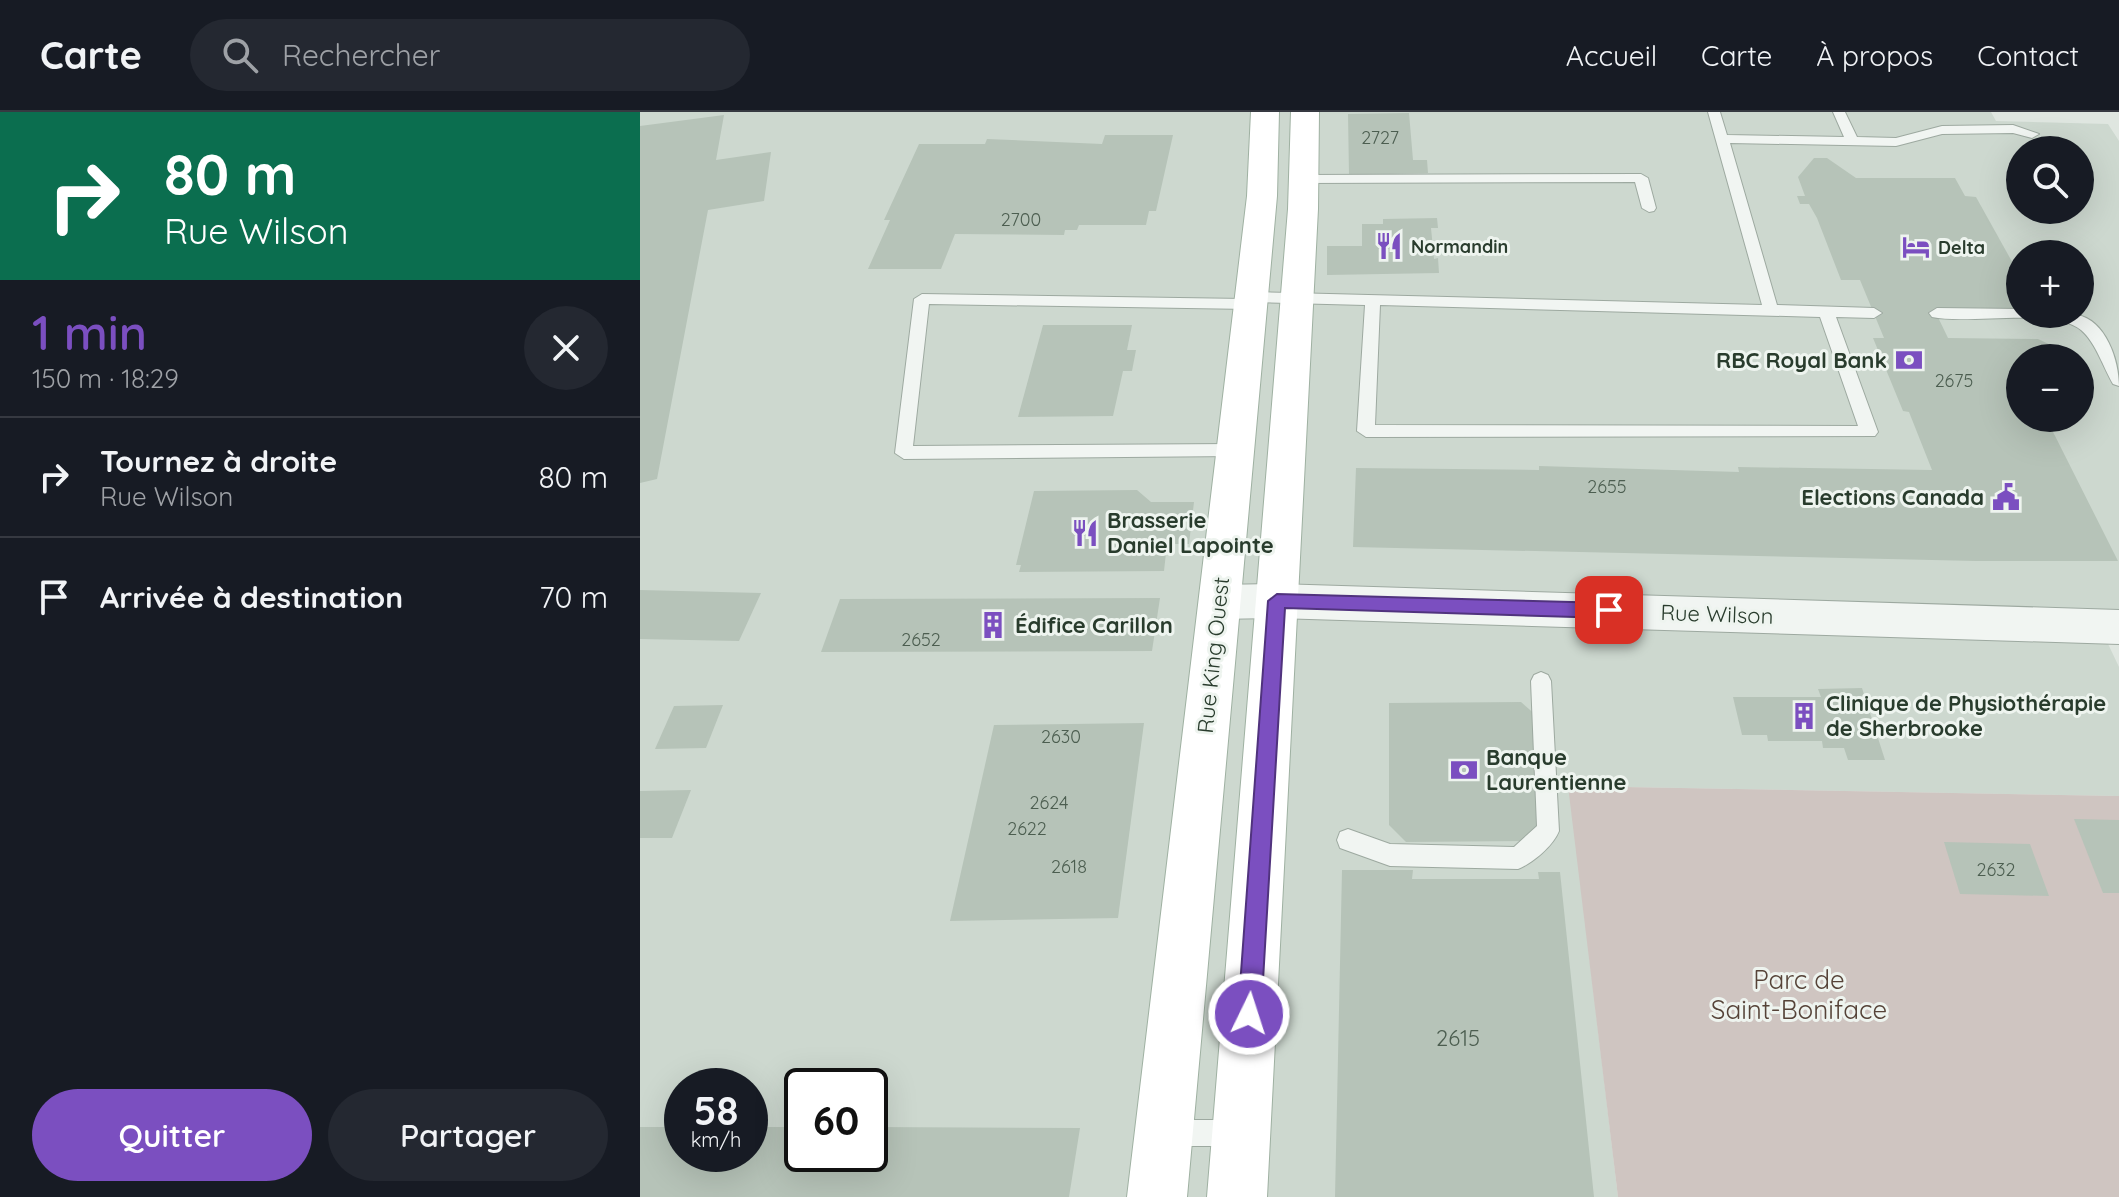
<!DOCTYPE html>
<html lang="fr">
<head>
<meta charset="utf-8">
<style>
	:root { --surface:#171b24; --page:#242831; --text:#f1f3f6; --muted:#9ea1a6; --line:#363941; --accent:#7b4fc0 }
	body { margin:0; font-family:Quicksand,sans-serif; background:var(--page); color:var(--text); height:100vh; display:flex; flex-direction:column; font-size:30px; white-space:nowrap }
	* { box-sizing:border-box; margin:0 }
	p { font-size:26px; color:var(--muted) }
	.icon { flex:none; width:44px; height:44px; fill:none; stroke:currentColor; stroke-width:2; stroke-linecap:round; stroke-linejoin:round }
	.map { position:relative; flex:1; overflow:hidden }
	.drawer { display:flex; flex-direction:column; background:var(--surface); width:640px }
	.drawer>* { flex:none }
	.hud { background:#0b6e4f; color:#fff; overflow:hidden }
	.tools { position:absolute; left:1366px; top:24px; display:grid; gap:16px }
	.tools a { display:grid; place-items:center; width:88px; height:88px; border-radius:50%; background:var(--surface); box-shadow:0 8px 32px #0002; font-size:40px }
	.speed { position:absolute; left:24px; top:956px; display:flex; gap:16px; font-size:40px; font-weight:700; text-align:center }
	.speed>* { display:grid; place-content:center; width:104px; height:104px; border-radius:50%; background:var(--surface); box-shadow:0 8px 32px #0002; line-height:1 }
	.speed small { font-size:20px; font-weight:400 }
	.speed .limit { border:4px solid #111; border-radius:12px; background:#fff; color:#111 }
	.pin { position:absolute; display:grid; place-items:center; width:68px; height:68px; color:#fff; margin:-34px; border-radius:16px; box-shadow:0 4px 12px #0006 }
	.me { position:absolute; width:88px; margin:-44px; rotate:4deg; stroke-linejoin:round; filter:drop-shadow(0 0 6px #0008) }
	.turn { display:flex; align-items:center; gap:28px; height:168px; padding:0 32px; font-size:36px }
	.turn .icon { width:104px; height:104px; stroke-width:2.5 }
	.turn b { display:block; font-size:56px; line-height:68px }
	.round { display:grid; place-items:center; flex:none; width:84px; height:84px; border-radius:42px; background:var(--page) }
	.overview { display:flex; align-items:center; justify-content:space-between; height:136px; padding:0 32px }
	h1 { font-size:48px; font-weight:600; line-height:60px; color:var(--accent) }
	.cta { display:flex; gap:16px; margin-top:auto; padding:16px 32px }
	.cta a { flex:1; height:92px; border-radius:48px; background:var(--accent); color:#fff; font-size:32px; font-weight:600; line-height:92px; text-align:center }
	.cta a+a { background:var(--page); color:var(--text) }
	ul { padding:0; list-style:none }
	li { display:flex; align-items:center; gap:24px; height:120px; padding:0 32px; border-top:2px solid var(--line) }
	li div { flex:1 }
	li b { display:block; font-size:30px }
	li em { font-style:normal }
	header { display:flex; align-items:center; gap:48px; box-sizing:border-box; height:112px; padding:0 40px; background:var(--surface); border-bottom:2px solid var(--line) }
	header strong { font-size:38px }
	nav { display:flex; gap:44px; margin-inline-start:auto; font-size:28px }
	.search { width:560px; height:72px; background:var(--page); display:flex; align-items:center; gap:20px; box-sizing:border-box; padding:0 28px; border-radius:44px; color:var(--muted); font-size:30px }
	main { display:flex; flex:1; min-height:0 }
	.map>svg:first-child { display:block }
</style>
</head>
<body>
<header>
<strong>Carte</strong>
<div class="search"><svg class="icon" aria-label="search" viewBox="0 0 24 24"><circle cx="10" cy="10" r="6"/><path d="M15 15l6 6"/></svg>Rechercher</div>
<nav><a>Accueil</a><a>Carte</a><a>À propos</a><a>Contact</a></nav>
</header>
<main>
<section class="drawer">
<div class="hud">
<div class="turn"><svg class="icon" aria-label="right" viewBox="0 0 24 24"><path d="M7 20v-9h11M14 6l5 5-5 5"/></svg><div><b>80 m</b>Rue Wilson</div></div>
</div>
<div class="overview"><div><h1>1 min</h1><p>150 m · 18:29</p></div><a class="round"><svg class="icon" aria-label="close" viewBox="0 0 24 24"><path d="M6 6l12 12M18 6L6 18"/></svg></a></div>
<ul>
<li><svg class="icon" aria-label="right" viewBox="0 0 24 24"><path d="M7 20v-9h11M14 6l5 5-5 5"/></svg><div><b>Tournez à droite</b><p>Rue Wilson</p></div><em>80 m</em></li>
<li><svg class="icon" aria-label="arrive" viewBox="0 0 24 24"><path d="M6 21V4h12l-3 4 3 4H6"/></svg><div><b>Arrivée à destination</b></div><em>70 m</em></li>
</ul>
<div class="cta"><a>Quitter</a><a>Partager</a></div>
</section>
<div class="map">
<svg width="1479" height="1085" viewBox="0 0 1479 1085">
	<rect width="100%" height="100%" fill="#dfe6e0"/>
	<path fill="#cdd8cf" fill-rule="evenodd" d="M 0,0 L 1351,0 L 1356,9 L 1468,12 L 1479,29 L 1479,515 L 1460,515 L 1479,555 L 1479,684 L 929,674 L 978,1085 L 0,1085 ZM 1380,38 L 1440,38 L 1440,98 L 1380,98 ZM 1380,142 L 1440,142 L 1440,202 L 1380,202 ZM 1380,246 L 1440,246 L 1440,306 L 1380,306 ZM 42,974 L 110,974 L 110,1042 L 42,1042 ZM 162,974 L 230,974 L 230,1042 L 162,1042 Z"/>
	<path fill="#cfc5c1" d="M 928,674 L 1479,684 L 1479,1085 L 978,1085 Z"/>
	<g fill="#b6c3b8">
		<path d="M 769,1 L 773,48 L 787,48 L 788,61 L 709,63 L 708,2 Z"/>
		<path d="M 84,3 L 76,48 L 131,40 L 124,89 L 68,98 L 17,367 L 0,371 L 0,14 Z"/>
		<path d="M 465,23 L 533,23 L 516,99 L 509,99 L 506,113 L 439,113 L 437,118 L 425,118 L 424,123 L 315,122 L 301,157 L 228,157 L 250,108 L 244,108 L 279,32 L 345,32 L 347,27 L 462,32 Z"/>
		<path d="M 1174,46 L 1187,46 L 1216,66 L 1315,66 L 1325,84 L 1336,85 L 1380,164 L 1380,197 L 1294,197 L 1308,226 L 1398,227 L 1413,234 L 1419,246 L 1380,246 L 1380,306 L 1406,306 L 1478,449 L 1336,449 L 713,435 L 716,356 L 899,358 L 899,354 L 1099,360 L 1098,355 L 1292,358 L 1269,300 L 1263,299 L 1233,226 L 1244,226 L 1220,168 L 1201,168 L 1177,106 L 1169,92 L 1160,92 L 1157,84 L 1165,84 L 1158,65 Z"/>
		<path d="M 797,106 L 798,116 L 791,116 L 794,147 L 798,146 L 799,161 L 687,163 L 687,134 L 722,134 L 722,112 L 743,112 L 743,107 Z"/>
		<path d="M 403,213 L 492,213 L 487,238 L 496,238 L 492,259 L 483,259 L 473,304 L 378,305 Z"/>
		<path d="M 497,378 L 511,390 L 554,390 L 549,432 L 527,432 L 524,459 L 379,460 L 381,453 L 376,453 L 394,379 Z"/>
		<path d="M 0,478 L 121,481 L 99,529 L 0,527 Z"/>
		<path d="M 520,486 L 512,539 L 181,540 L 200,487 Z"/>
		<path d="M 1222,576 L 1245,648 L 1208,648 L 1204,636 L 1183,636 L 1182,629 L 1128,629 L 1127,623 L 1102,623 L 1093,585 L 1181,585 L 1178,577 Z"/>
		<path d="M 881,590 L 897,604 L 903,713 L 887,729 L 766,730 L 749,713 L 749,591 Z"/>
		<path d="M 83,593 L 66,636 L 15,637 L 34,594 Z"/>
		<path d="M 504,611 L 478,806 L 310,809 L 354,613 Z"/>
		<path d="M 51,678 L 32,726 L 0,726 L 0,679 Z"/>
		<path d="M 1434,707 L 1479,708 L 1479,781 L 1463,781 Z"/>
		<path d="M 1304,730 L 1390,732 L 1409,784 L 1320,782 Z"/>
		<path d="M 702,758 L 773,758 L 772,767 L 899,767 L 898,760 L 920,760 L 954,1085 L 695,1085 Z"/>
		<path d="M 0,1015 L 42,1015 L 42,1042 L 110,1042 L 110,1015 L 162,1015 L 162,1042 L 230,1042 L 230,1015 L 440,1016 L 429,1085 L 0,1085 Z"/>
	</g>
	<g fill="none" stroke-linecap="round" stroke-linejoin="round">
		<g stroke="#9da9a0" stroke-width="2">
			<g id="service">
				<path d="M 1068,0 L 1080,0 L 1087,23 L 1204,25 L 1193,0 L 1205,0 L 1217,25 L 1256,26 L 1302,14 L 1373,13 L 1399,22 L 1392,26 L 1373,21 L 1302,22 L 1256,34 L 1090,31 L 1137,193 L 1234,196 L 1242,201 L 1234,206 L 1196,205 L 1238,320 L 1235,324 L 726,325 L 717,319 L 725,193 L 615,190 L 614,196 L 609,197 L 289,192 L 273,334 L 595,332 L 604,338 L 595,344 L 264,347 L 255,341 L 274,187 L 282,182 L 604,187 L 605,181 L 610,180 L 1122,193 ZM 740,193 L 1180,205 L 1218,314 L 735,313 Z"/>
				<path d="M 1001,62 L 1008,66 L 1016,96 L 1014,99 L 1009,100 L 1002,96 L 995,70 L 665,71 L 658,67 L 665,63 Z"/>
				<path d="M 1297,196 L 1380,197 L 1380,202 C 1398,202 1419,199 1437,203 C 1466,208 1479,249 1479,274 L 1473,272 C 1463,255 1456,231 1441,218 C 1415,195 1328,213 1292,205 L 1289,201 Z"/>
				<path d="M 901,560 L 908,563 L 911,569 L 919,719 C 913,734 893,751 878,757 L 750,754 L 700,736 L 697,728 L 700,720 L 708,717 L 750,732 L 874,735 L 897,714 L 891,569 L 894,563 Z"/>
				<path d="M 526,1008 L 598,1008 L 607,1012 L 611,1021 L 607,1030 L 598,1034 L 526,1034 L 517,1030 L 513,1021 L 517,1012 Z"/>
			</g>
		</g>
		<g stroke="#9da9a0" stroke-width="2">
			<path id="minor" d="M 637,472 L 1479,498 L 1479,532 L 637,506 L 579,507 L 565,502 L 559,490 L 565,478 L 579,473 Z"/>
		</g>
		<g stroke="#9fb1a2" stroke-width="2">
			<g id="primary">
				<path d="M 611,0 L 639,0 L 637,84 L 547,1085 L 487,1085 L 607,84 Z"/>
				<path d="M 651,0 L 679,0 L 678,97 L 627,1085 L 567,1085 L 648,97 Z"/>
			</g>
		</g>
		<use href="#service" fill="#f1f5f2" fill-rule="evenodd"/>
		<use href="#minor" fill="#f1f5f2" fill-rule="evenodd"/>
		<use href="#primary" fill="#fff" fill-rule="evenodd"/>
	</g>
	<path fill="#7b4fc0" stroke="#50337d" stroke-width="2" d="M 637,482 L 969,491 L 978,498 L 969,506 L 645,496 L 621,902 L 617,910 L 609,913 L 601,910 L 598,902 L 628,489 Z"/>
	<defs>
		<g id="restaurant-bare" transform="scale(2.16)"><path d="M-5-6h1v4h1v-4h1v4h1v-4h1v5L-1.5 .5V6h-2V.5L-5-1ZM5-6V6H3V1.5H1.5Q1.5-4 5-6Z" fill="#7b4fc0" stroke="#eef4ef" stroke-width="2.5" paint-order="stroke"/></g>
		<g id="hotel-bare" transform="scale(2.16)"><path d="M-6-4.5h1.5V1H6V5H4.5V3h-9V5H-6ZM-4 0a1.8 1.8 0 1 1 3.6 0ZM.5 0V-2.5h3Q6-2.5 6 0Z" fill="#7b4fc0" stroke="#eef4ef" stroke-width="2.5" paint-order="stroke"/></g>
		<g id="bank-bare" transform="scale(2.16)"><path d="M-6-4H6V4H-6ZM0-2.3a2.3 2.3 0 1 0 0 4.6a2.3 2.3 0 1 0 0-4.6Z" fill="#7b4fc0" stroke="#eef4ef" stroke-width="2.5" paint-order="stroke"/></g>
		<g id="civic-bare" transform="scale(2.16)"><path d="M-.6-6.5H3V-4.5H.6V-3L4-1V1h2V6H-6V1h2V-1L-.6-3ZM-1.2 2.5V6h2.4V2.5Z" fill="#7b4fc0" stroke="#eef4ef" stroke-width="2.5" paint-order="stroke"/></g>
		<g id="building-bare" transform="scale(2.16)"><path d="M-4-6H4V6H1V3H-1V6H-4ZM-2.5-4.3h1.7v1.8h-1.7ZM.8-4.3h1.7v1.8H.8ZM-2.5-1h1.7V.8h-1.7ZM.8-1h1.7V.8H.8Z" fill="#7b4fc0" stroke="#eef4ef" stroke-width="2.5" paint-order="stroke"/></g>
	</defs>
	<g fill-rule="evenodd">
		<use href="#restaurant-bare" x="749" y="134"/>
		<use href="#hotel-bare" x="1276" y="135"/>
		<use href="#bank-bare" x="1269" y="248"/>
		<use href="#civic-bare" x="1366" y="385"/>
		<use href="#restaurant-bare" x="445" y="421"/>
		<use href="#building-bare" x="353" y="513"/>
		<use href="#building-bare" x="1164" y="604"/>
		<use href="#bank-bare" x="824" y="658"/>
	</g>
	<g text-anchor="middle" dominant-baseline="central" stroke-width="6" stroke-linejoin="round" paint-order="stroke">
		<g font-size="18" fill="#4c5e50">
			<text x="740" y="25">2727</text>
			<text x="381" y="107">2700</text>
			<text x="1314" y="268">2675</text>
			<text x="967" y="374">2655</text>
			<text x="281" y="527">2652</text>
			<text x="421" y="624">2630</text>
			<text x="409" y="690">2624</text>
			<text x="387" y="716">2622</text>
			<text x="429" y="754">2618</text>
			<text x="1356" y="757">2632</text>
		</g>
		<g font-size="18" font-weight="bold" fill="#293c2d" stroke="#eef4ef" text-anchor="start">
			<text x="771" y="134">Normandin</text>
			<text x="1298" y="135">Delta</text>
		</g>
		<g font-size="22" font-weight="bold" fill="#293c2d" stroke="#eef4ef" text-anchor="start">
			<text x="1247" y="248" text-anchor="end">RBC Royal Bank</text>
			<text x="1344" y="385" text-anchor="end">Elections Canada</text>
			<text x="467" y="408">Brasserie<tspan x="467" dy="25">Daniel Lapointe</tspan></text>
			<text x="375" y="513">Édifice Carillon</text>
			<text x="1186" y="591">Clinique de Physiothérapie<tspan x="1186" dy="25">de Sherbrooke</tspan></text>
			<text x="846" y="645">Banque<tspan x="846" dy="25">Laurentienne</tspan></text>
		</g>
		<g font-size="22" fill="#293c2d" stroke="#eef4ef">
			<text transform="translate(1077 502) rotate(2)">Rue Wilson</text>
			<text transform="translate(573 543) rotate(-84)">Rue King Ouest</text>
		</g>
		<g font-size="22" fill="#4c5e50">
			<text x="818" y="926">2615</text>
		</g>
		<g font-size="26" fill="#564338" stroke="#eef4ef">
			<text x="1159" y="867">Parc de<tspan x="1159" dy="30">Saint-Boniface</tspan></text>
		</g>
	</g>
</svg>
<div class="tools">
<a><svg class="icon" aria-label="search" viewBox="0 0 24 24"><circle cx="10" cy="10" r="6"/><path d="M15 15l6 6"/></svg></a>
<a>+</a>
<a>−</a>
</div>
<div class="speed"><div>58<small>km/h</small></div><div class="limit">60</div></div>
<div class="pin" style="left:969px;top:498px;background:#d93025"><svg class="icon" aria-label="arrive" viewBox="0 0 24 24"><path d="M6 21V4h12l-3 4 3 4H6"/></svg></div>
<svg class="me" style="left:609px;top:902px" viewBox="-20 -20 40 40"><circle r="17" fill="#7b4fc0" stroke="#fff" stroke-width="3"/><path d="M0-11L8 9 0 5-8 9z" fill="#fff"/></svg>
</div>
</main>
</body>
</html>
